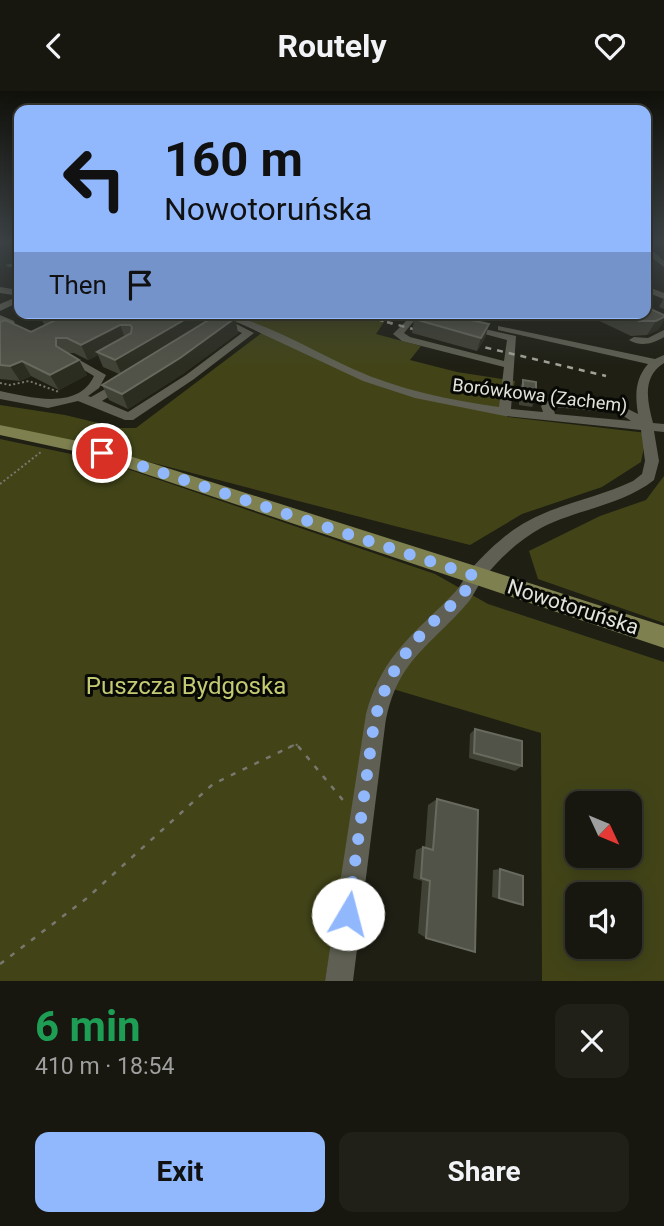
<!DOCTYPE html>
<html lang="en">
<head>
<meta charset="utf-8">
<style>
	:root { --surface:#17170f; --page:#202018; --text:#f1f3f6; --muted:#9e9f9e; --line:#36362f; --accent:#91b8fd }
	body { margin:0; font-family:Roboto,sans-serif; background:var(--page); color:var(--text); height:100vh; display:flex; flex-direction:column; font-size:26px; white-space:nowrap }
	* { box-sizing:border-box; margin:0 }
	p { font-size:23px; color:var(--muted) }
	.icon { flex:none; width:38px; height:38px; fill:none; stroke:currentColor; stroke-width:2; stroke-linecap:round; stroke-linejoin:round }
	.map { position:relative; height:890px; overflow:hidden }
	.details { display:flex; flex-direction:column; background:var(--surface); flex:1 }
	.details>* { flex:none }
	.banner { position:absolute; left:14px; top:14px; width:637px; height:214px; border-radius:14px; box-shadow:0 4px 18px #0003,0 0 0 2px var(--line); background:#91b8fd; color:#111; overflow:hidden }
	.needle { width:46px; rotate:134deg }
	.buttons { position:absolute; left:565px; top:700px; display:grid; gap:14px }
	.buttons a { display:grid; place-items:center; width:77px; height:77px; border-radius:14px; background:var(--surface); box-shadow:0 4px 18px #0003,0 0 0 2px var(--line); font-size:35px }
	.pin { position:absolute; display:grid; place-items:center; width:60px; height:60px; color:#fff; margin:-30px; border:4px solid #fff; border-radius:50%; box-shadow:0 2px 7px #0007 }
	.me { position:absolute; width:77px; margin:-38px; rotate:8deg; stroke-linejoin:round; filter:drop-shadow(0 0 5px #0008) }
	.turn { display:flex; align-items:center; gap:24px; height:147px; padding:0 35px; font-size:32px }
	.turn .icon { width:91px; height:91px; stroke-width:2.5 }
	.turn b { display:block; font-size:49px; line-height:60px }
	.then { display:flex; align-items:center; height:66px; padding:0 35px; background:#0003; gap:14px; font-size:26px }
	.round { display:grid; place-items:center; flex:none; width:74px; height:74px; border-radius:14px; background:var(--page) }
	.overview { display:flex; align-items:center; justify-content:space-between; height:119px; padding:0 35px }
	h1 { font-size:42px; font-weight:700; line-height:52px; color:#1e9e55 }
	.primary-button { display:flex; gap:14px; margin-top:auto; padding:14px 35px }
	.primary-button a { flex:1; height:80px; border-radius:14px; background:var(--accent); color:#111; font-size:28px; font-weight:700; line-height:80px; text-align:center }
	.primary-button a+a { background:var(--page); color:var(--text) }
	header { display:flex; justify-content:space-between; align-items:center; height:91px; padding:0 35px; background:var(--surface); font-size:32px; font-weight:700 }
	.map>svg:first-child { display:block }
</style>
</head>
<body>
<header><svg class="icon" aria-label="back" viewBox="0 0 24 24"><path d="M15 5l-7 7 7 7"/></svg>Routely<svg class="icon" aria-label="heart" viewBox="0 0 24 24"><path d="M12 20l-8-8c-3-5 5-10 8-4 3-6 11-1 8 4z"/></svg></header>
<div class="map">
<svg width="664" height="890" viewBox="0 0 664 890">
	<rect width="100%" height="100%" fill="#1f1f14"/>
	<g fill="#424418" fill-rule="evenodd">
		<path d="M 210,222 L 230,222 L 252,229 L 255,222 L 390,222 L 376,243 L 421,255 L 410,269 L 457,281 L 515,290 L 507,326 L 647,342 L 641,371 L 602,396 L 522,423 L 470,454 C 313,415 157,371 0,334 L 0,314 L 65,324 L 119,337 L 136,337 L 263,241 Z"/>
		<path d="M 0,348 L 104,370 L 435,483 L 488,513 L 664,571 L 664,890 L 542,890 L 541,642 L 376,593 L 325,890 L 0,890 ZM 578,712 L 630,712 L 630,765 L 578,765 ZM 578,803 L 630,803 L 630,856 L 578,856 Z"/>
		<path d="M 664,385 L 664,532 L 538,488 L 529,460 L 600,425 L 646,409 Z"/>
	</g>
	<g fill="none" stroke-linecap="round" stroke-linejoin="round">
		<g stroke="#78786f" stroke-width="2" stroke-dasharray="2 2.5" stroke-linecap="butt">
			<path d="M 0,292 L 10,294 L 29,290 L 59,301"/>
			<path d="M 0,393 L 41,361"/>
			<path d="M 288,657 L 296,653 L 299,657"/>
		</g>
		<g stroke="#78786f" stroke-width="2.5" stroke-dasharray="5 8" stroke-linecap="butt">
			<path d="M 298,655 L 347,714"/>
			<path d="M 0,873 L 87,807 L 213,693 L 292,655"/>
		</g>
		<g fill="#5f6053" fill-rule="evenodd">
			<path d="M 646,150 L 650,150 L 652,159 L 664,170 L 664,176 L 646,162 Z"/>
			<path d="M 19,171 L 19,175 L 9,176 L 5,174 Z"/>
			<path d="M 646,195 L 664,202 L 664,208 L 646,201 Z"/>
			<path d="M 0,196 L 19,199 L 19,205 L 0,202 Z"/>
			<path d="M 19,205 L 19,211 L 0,220 L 0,213 Z"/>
			<path d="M 0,224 L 14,230 L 16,237 L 0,246 L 0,239 L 6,233 L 0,231 Z"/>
			<path d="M 412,224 L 440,230 L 435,233 L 414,230 L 404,242 L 410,246 L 504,270 L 507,249 L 462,237 L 467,234 L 516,245 L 511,318 L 543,321 L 541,315 L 551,308 L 622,315 L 638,323 C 635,304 635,288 648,273 L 498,239 L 498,235 L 655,268 L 664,264 L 664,272 C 642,286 647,309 653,332 L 664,333 L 664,341 L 654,340 L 659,370 L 654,389 C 621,415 577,418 541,437 C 519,449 496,470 481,491 C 477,496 474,503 470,509 C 431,556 396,568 385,635 L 353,890 L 325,890 L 366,623 C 382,563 416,542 456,500 C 462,493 465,485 471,478 C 487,460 507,441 528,430 C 561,412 600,406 633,390 L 642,383 L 645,370 L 641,339 L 505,325 L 415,307 L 363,290 L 235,230 L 240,227 C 280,239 316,261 353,278 C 400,299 449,309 499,316 L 504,276 L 402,250 L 393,243 ZM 553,316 L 619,322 L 631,330 L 555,323 Z"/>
			<path d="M 219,227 L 225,227 L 254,242 L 194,288 L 133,329 L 125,329 L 78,310 L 48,317 L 0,308 L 0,300 C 29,306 78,320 94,285 L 65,268 L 64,266 L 69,263 L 106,284 L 99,297 L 88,305 L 91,306 L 121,289 L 129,289 L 129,293 L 102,310 L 128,321 L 186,284 L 242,242 L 222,233 L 214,234 L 214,230 Z"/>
			<path d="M 664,239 L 664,246 C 653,253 640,256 629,249 L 634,246 L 648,247 Z"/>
		</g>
		<path fill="#7e804f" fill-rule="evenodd" d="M 0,334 L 92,353 L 664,535 L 664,557 L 83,362 L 0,344 Z"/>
		<path stroke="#a2a299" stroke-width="2" stroke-dasharray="4.5 4.5" stroke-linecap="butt" d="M 353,222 L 393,233"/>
		<g stroke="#a2a299" stroke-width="2.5" stroke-dasharray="6 6" stroke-linecap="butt">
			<path d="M 387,231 L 431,243"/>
			<path d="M 462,251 L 606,285"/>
		</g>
	</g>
	<g fill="#414236">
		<path d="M 664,207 L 664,218 L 659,216 Z"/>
		<path d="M 38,222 L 213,222 L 214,226 L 235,227 L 238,242 L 184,282 L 128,318 L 109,309 L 102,294 L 119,283 L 103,276 L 98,264 L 88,269 L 74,262 L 68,262 L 79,269 L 87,284 L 59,299 L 31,285 L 20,290 L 0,288 L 0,231 L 31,241 L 45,235 Z"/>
		<path d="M 593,222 L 646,222 L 664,224 L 664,229 L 658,239 L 647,244 L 631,245 L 591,226 Z"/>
		<path d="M 414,228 L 489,233 L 485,247 L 477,260 L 412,242 Z"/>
		<path d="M 523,289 L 536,306 L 532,316 L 519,314 L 519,299 Z"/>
		<path d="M 475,638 L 522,675 L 515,680 L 469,667 L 470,643 Z"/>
		<path d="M 437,708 L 426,847 L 418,842 L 422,790 L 413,787 L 416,759 L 423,756 L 425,756 L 428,714 Z"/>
		<path d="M 500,778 L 523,814 L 515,813 L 492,806 L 493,779 Z"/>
	</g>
	<g fill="#2c2d21">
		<path d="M 196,222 L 213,222 L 214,228 L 122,284 L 115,269 Z"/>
		<path d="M 664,226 L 664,229 L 658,239 L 647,244 L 656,230 Z"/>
		<path d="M 235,227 L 238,242 L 184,282 L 128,318 L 122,303 Z"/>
		<path d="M 489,233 L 485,247 L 477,260 L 481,247 Z"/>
		<path d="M 120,234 L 126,249 L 97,261 L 98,264 L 88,269 L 81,254 Z"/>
		<path d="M 79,269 L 87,284 L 59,299 L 50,284 Z"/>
		<path d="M 22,270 L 31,285 L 20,290 L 10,275 Z"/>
	</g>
	<g fill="#525348" stroke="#696a5f" stroke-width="2">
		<path d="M 646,216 L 664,224 L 664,226 L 656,230 L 639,230 L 621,222 L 646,222 Z"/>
		<path d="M 40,222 L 196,222 L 115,269 L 97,261 L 131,242 L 132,236 L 130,234 L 120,234 L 81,254 L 67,247 L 56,247 L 56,255 L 79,269 L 50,284 L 22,270 L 10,275 L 0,274 L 0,231 L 5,229 L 31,241 L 58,228 Z"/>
		<path d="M 220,222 L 235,227 L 180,267 L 122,303 L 102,294 Z"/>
		<path d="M 419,222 L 438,222 L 489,233 L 481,247 L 414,228 Z"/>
		<path d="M 523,289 L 536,291 L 536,306 L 523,304 Z"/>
		<path d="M 475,638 L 522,650 L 522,675 L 474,662 Z"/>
		<path d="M 437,708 L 478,719 L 475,861 L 426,847 L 430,790 L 421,787 L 423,756 L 433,759 Z"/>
		<path d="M 500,778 L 523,785 L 523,814 L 499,807 Z"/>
	</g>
	<linearGradient id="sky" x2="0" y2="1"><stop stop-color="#11110b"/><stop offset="0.55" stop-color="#3c4245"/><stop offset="1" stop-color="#3c4245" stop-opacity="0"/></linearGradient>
	<rect width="664" height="275" fill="url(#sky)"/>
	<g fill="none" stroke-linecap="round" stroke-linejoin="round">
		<path stroke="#91b8fd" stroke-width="12" stroke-dasharray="0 21.6" d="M 102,362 L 475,485 C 465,504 450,515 435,529 C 404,559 384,590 374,632 L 348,823"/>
	</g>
	<g text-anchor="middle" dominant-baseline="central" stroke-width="6" stroke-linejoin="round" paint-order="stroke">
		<g font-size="18" fill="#e2e3db" stroke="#080905">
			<text transform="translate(540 304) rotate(7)">Borówkowa (Zachem)</text>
		</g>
		<g font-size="21" fill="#e2e3db" stroke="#080905">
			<text transform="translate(573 516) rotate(18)">Nowotoruńska</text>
		</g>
		<g font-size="24" fill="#c4ca72" stroke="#080905">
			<text x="186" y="595">Puszcza Bydgoska</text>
		</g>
	</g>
</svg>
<div class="buttons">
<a><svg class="needle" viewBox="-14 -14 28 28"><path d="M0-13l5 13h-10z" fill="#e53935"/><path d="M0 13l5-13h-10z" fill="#9e9f9e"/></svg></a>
<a><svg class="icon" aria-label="sound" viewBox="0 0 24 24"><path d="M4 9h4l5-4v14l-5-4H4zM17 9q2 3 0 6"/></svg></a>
</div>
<div class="pin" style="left:102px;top:362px;background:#d93025"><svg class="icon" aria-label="arrive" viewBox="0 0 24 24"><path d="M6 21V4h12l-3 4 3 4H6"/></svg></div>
<svg class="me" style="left:348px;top:823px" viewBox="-20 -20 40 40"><circle r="19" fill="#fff"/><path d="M0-13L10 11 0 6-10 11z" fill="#91b8fd"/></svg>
<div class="banner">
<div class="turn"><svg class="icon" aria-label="left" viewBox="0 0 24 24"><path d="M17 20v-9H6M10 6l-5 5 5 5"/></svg><div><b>160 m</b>Nowotoruńska</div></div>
<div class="then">Then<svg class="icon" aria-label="arrive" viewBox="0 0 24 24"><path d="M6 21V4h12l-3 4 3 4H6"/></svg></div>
</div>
</div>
<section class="details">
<div class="overview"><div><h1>6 min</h1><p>410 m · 18:54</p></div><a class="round"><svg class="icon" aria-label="close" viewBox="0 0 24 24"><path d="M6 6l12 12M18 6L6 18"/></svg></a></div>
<div class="primary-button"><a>Exit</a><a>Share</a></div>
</section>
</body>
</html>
